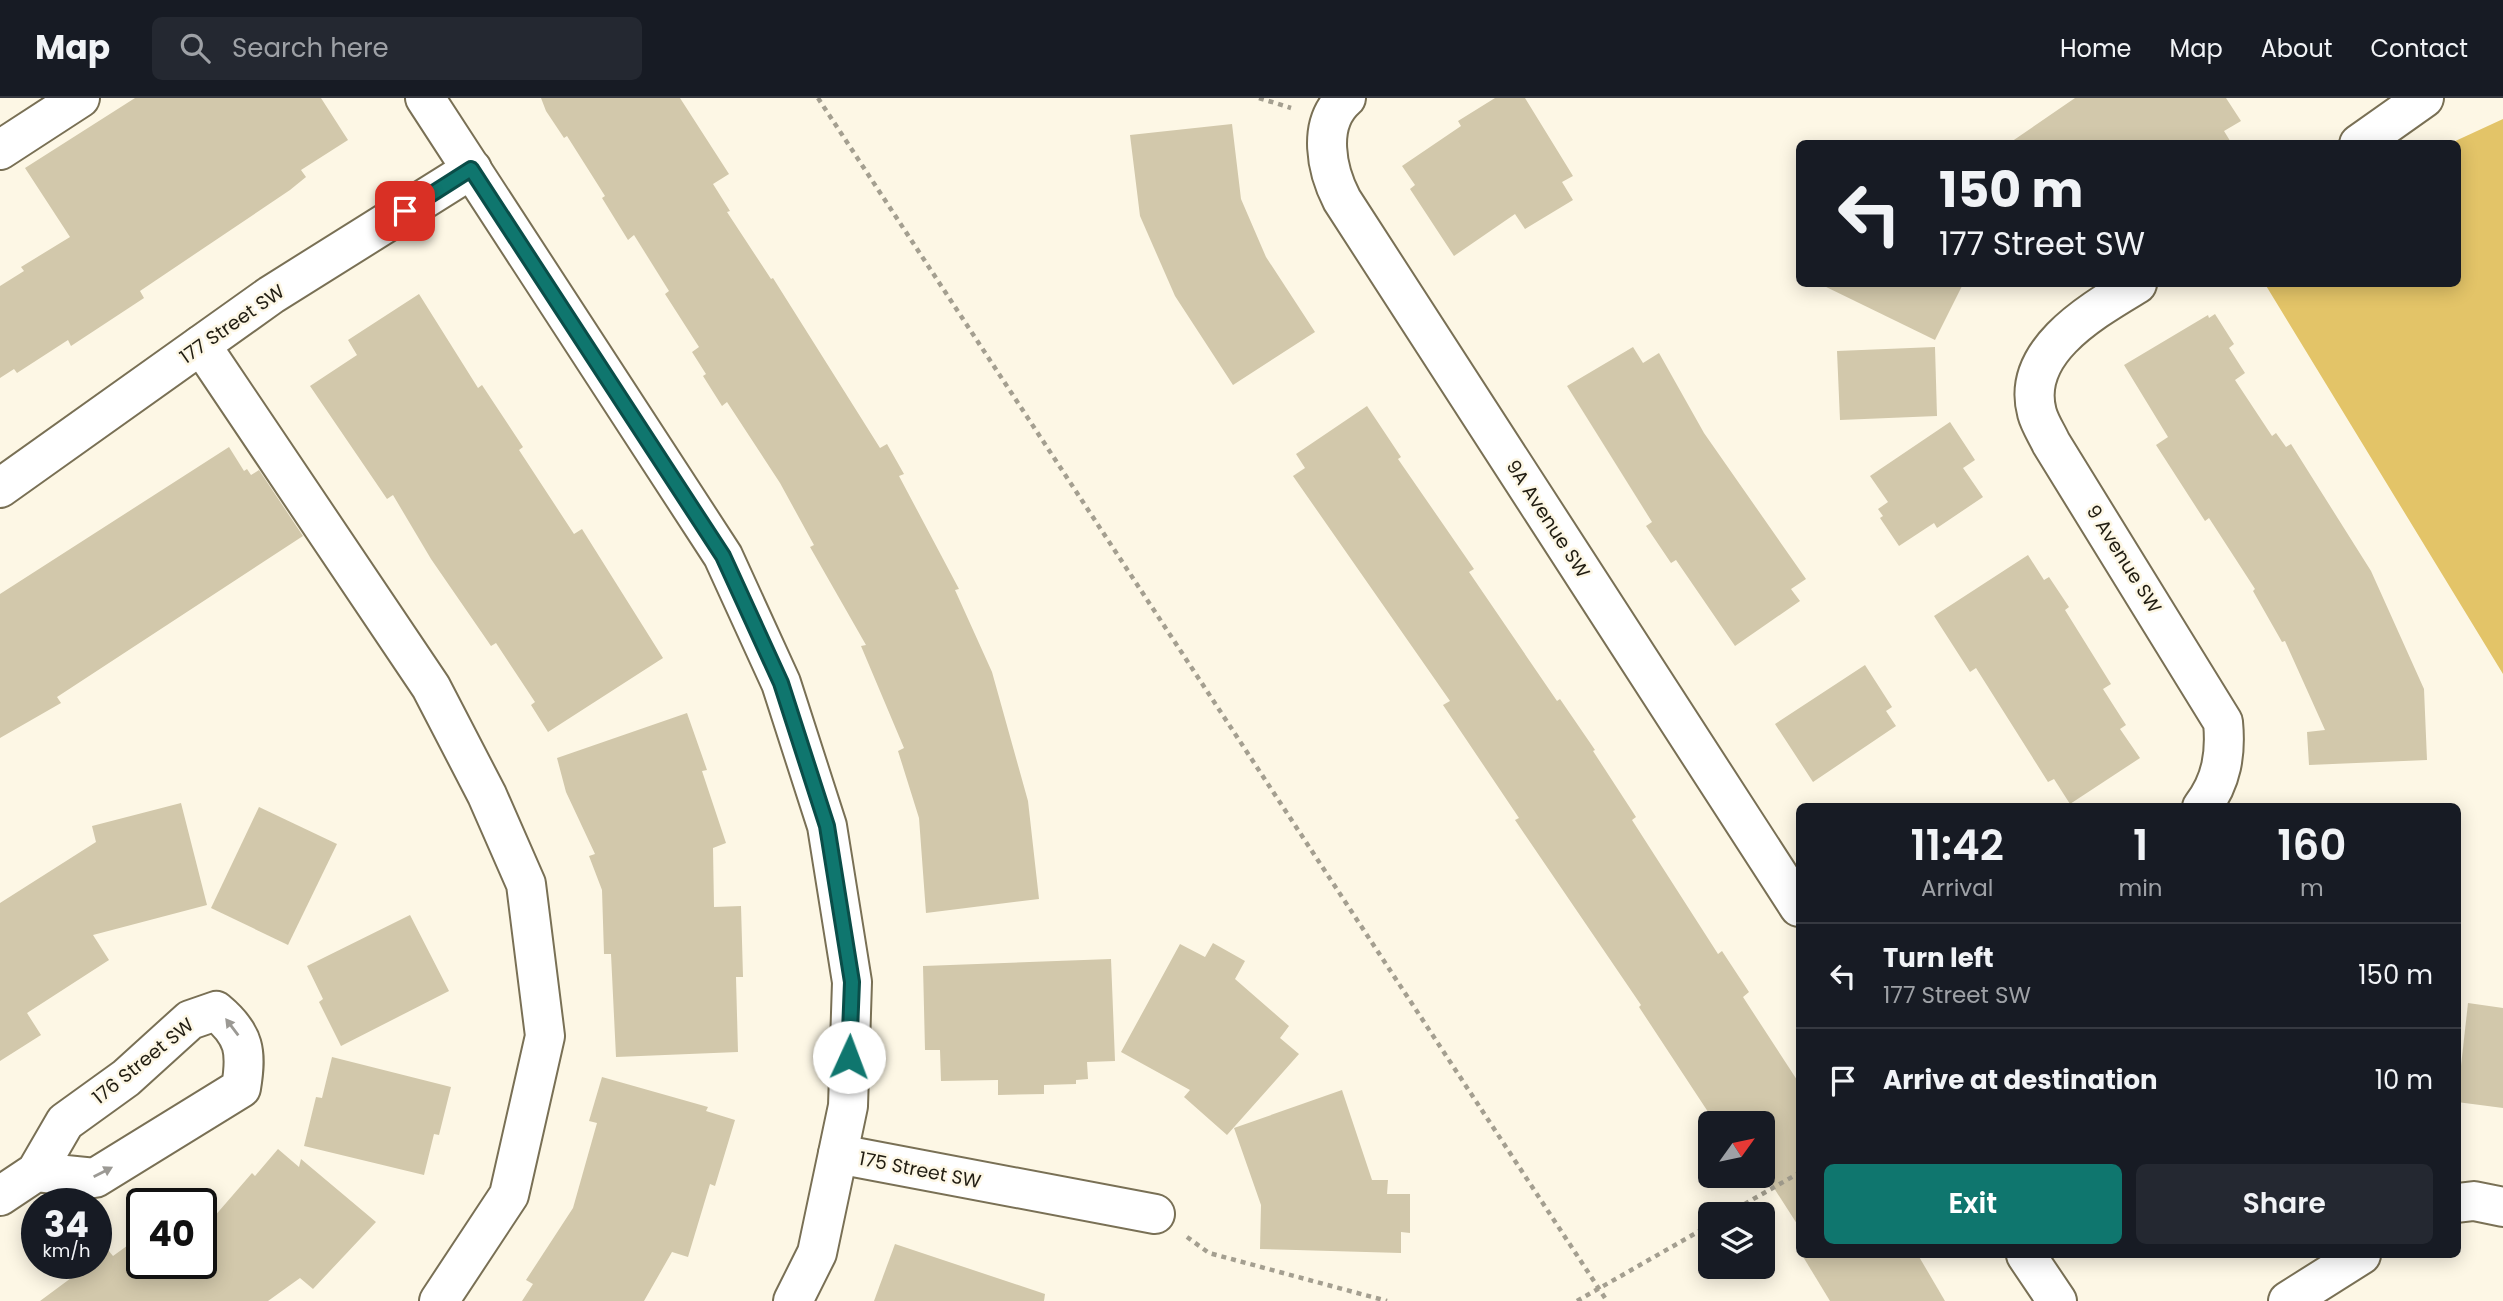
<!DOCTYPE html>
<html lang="en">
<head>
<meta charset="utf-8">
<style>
	:root { --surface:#171b24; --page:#242831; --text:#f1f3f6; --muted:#9ea1a6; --line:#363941; --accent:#0f766e }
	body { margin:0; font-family:Poppins,sans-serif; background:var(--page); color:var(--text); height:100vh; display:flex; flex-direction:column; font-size:26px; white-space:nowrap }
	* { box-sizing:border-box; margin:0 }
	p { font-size:23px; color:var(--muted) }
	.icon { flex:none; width:38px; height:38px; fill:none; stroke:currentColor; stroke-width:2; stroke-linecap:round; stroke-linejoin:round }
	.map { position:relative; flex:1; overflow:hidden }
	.side { position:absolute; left:1796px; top:705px; width:665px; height:455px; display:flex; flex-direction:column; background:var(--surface); border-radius:10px; box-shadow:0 4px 18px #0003 }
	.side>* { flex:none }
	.hud { position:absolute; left:1796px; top:42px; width:665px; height:147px; border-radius:10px; box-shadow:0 4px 18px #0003; background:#171b24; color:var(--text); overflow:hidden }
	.needle { width:46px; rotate:57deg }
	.tools { position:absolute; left:1698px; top:1013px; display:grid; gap:14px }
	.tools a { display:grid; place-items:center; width:77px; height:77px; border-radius:10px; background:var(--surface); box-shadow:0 4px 18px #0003; font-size:35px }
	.speed { position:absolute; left:21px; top:1090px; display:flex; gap:14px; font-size:35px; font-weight:700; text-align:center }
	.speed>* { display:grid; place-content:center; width:91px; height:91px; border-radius:50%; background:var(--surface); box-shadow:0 4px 18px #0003; line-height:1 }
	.speed small { font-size:18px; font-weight:400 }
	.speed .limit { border:4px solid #111; border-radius:10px; background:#fff; color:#111 }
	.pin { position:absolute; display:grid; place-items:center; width:60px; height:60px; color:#fff; margin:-30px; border-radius:14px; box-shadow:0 4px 10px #0006 }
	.me { position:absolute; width:77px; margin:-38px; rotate:2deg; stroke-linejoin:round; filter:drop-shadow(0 0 5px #0008) }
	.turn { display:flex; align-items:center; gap:24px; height:147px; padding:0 28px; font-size:32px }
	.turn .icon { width:91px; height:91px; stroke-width:2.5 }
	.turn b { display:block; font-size:49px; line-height:60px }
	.eta { display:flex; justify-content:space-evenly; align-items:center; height:119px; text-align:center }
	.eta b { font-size:42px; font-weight:600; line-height:49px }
	.cta { display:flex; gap:14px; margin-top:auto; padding:14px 28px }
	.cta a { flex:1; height:80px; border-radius:10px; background:var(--accent); color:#fff; font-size:28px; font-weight:600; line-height:80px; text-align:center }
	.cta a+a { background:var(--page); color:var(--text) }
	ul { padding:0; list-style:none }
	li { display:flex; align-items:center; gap:21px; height:105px; padding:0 28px; border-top:2px solid var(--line) }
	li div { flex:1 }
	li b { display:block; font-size:26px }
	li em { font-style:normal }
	header { display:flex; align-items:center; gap:42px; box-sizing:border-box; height:98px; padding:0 35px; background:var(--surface); border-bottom:2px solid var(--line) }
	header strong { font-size:33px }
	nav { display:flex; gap:38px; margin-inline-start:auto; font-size:24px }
	.search { width:490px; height:63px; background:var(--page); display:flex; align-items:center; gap:18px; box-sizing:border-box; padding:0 24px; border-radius:10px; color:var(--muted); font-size:26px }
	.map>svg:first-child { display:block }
</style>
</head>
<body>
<header>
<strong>Map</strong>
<div class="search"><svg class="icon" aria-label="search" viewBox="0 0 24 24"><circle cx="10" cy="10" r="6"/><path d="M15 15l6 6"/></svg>Search here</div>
<nav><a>Home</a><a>Map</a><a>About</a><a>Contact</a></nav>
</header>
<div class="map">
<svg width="2503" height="1203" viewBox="0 0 2503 1203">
	<rect width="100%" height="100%" fill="#fdf7e5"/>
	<path fill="#e3c468" d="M 2503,21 L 2503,576 L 2265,186 L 2457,186 L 2457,46 L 2451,45 Z"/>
	<g fill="#d2c8ab">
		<path d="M 135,0 L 321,0 L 348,42 L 301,72 L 306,79 L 290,92 L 140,193 L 144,200 L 71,248 L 68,242 L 17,275 L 14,271 L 0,280 L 0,188 L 24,173 L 21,169 L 70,139 L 25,70 Z"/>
		<path d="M 541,0 L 680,0 L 729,76 L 713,86 L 730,113 L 727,114 L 771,181 L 773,180 L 880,350 L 887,346 L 904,376 L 899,378 L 959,491 L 955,492 L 992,574 L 1028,703 L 1039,801 L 926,815 L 919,720 L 898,653 L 904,650 L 861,548 L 866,547 L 810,449 L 814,447 L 780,385 L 727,304 L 722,308 L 703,278 L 706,276 L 692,254 L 699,249 L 665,196 L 669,193 L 634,137 L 628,142 L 602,100 L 605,98 L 567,38 L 564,40 L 546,13 Z"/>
		<path d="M 1495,0 L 1525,0 L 1573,78 L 1562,84 L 1573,102 L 1525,131 L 1515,116 L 1454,158 L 1410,91 L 1415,87 L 1402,68 L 1461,28 L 1458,23 Z"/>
		<path d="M 2075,0 L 2226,0 L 2241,23 L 2224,33 L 2232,46 L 2008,46 Z"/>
		<path d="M 1232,26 L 1241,101 L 1266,159 L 1315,234 L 1233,287 L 1175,198 L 1140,118 L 1130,37 Z"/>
		<path d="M 1820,186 L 1963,186 L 1935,242 Z"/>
		<path d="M 419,196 L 478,290 L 482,287 L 523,349 L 519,352 L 574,436 L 582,431 L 663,560 L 548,634 L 531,607 L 535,604 L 496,545 L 491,548 L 431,461 L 393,397 L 387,401 L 310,288 L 357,257 L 348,242 Z"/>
		<path d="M 2215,216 L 2234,246 L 2229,250 L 2245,275 L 2235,282 L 2272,338 L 2276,335 L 2286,349 L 2291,346 L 2371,473 L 2424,591 L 2427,662 L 2309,667 L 2307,634 L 2325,632 L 2285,543 L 2282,544 L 2253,493 L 2255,491 L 2209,420 L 2205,423 L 2156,347 L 2168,339 L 2124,267 L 2208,217 L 2209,220 Z"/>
		<path d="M 1633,249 L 1643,265 L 1659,255 L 1704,335 L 1806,481 L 1791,491 L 1800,503 L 1735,548 L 1676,462 L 1671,465 L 1646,428 L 1652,424 L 1567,288 Z"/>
		<path d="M 1935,249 L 1937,318 L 1840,322 L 1837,253 Z"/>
		<path d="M 1367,308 L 1401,359 L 1398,361 L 1474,471 L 1469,474 L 1557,603 L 1560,601 L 1595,652 L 1593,653 L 1636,719 L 1632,722 L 1718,856 L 1722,853 L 1749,894 L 1743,899 L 1799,985 L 1799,1129 L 1765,1076 L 1762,1077 L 1762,1026 L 1716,1026 L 1639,909 L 1641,907 L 1515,722 L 1519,720 L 1443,607 L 1450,603 L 1293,378 L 1305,370 L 1296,356 Z"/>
		<path d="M 1950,324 L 1975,362 L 1963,370 L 1983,399 L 1937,430 L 1934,425 L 1899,448 L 1880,420 L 1883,418 L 1878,411 L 1888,404 L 1870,378 Z"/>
		<path d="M 229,349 L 244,373 L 247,371 L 251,377 L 259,372 L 303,438 L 57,599 L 61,605 L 0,640 L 0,496 Z"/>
		<path d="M 2028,457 L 2044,482 L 2049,479 L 2069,509 L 2065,512 L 2111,586 L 2103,591 L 2126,627 L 2120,631 L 2140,660 L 2070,706 L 2054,681 L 2048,684 L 1976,570 L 1970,574 L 1934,518 Z"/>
		<path d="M 1865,567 L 1892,609 L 1886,613 L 1896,628 L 1813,684 L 1775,626 Z"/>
		<path d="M 687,615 L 707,672 L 702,673 L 726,745 L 713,750 L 714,809 L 741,808 L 743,879 L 736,879 L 738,954 L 616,959 L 611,856 L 604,856 L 602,792 L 589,758 L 595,756 L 566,694 L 557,660 Z"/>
		<path d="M 181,705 L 207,807 L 93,837 L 109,862 L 27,915 L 41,937 L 0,963 L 0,805 L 96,744 L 92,728 Z"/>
		<path d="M 259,709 L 337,746 L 288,847 L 211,810 Z"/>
		<path d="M 410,817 L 449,893 L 341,948 L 319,904 L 323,901 L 307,868 Z"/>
		<path d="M 1213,845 L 1245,863 L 1235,881 L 1289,928 L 1280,940 L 1299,956 L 1227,1037 L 1184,999 L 1190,992 L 1121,954 L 1180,846 L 1205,859 Z"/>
		<path d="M 1111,861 L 1115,963 L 1087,964 L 1088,981 L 1076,982 L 1076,986 L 1044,987 L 1044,996 L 998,997 L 998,982 L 941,983 L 940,952 L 925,952 L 923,868 Z"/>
		<path d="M 2468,905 L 2503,910 L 2503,1010 L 2457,1004 Z"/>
		<path d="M 332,959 L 451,989 L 439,1037 L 434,1036 L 424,1077 L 304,1048 L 316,999 L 322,1000 Z"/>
		<path d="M 602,979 L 708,1009 L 706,1013 L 735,1022 L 715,1088 L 710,1086 L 688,1159 L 672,1154 L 644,1203 L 522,1203 L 533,1186 L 526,1182 L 573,1110 L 597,1025 L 589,1023 Z"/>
		<path d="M 1342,992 L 1372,1082 L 1388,1082 L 1387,1096 L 1410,1096 L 1410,1135 L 1401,1134 L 1401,1155 L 1260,1151 L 1261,1107 L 1234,1030 Z"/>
		<path d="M 278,1051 L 299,1069 L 301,1061 L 376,1124 L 313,1191 L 300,1180 L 268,1203 L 40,1203 L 90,1166 L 96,1166 L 96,1161 L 108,1152 L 113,1158 L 142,1137 L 142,1166 L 201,1166 L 201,1106 L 184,1106 L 196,1097 L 213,1120 L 252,1075 L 255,1078 Z"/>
		<path d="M 895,1146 L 1045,1196 L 1044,1203 L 874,1203 Z"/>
		<path d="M 1802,1157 L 1918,1157 L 1945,1203 L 1830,1203 Z"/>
	</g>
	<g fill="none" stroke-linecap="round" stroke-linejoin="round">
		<g stroke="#797055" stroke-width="42">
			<g id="minor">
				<path d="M 425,0 L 723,458 L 781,585 L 827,728 L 852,884 L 848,1008 L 817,1155 L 793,1203"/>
				<path d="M 1346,0 C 1316,26 1327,73 1342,102 L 1799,809"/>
				<path d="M 2359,46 L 2424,0"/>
				<path d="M 0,52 L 80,0"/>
				<path d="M 2137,186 C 2094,212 2020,253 2037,315 C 2040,326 2047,336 2051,345 L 2223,624 C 2226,655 2222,683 2202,709"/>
				<path d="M 201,247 L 431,589 L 487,697 L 526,786 L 545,938 L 509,1097 L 439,1203"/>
				<path d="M 0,390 L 271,197 L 472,71"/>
				<path d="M 838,1056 L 1155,1116"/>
				<path d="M 0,1098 L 36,1074 L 65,1024 L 126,980 L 190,922 L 216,913 C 245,937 247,954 241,990 L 95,1080 L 36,1074"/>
				<path d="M 2457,1105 L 2474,1103 L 2503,1109"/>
				<path d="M 2026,1157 L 2057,1203"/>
				<path d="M 2288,1203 L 2361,1157"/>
			</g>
		</g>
		<g stroke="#a49f90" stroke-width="4.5" stroke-dasharray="5 5" stroke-linecap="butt">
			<path d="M 818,0 L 1607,1203"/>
			<path d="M 1259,0 L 1291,10"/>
			<path d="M 1727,1116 L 1799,1075"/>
			<path d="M 1187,1139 L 1209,1155 L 1387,1203"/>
			<path d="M 1577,1203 L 1710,1127"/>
		</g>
		<use href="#minor" stroke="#fff" stroke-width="38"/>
	</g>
	<defs><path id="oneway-solid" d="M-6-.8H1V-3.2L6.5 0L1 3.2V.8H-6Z" transform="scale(1.75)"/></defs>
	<g fill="#9b9994">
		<use href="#oneway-solid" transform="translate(232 929) rotate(-127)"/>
		<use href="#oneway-solid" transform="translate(103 1074) rotate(-27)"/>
	</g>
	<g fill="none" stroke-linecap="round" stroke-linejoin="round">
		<g stroke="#0a4d48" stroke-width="18">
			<path id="route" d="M 405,113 L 471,71 L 723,458 L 781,585 L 827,728 L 852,884 L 849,959"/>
		</g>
		<use href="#route" stroke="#0f766e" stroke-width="12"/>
	</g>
	<g text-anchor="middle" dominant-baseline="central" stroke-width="5" stroke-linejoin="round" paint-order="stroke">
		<g font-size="19" fill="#211d12" stroke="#fdf7e5">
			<text transform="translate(232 226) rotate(-35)">177 Street SW</text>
			<text transform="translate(1548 421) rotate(57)">9A Avenue SW</text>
			<text transform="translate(2124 461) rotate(58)">9 Avenue SW</text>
			<text transform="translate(143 963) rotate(-39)">176 Street SW</text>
			<text transform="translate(920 1072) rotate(11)">175 Street SW</text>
		</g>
	</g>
</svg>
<div class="tools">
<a><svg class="needle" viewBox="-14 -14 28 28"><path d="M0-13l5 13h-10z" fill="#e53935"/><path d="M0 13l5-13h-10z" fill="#9ea1a6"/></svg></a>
<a><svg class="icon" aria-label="layers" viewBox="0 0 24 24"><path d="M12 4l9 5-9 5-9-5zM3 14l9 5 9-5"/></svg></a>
</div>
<div class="speed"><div>34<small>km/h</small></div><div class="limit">40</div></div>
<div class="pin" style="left:405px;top:113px;background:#d93025"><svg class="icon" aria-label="arrive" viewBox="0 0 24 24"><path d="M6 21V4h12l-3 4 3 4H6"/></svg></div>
<svg class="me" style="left:849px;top:959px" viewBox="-20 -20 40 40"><circle r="19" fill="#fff"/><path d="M0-13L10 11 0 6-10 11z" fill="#0f766e"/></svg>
<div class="hud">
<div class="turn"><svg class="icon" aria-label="left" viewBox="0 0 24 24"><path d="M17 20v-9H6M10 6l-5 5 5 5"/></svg><div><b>150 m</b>177 Street SW</div></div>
</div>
<section class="side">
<div class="eta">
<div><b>11:42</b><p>Arrival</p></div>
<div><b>1</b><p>min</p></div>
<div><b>160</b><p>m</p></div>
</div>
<ul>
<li><svg class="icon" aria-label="left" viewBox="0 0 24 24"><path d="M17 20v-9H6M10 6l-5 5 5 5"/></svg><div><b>Turn left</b><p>177 Street SW</p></div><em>150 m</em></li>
<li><svg class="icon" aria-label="arrive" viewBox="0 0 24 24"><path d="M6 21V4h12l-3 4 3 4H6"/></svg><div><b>Arrive at destination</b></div><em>10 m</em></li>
</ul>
<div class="cta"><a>Exit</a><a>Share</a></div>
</section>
</div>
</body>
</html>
